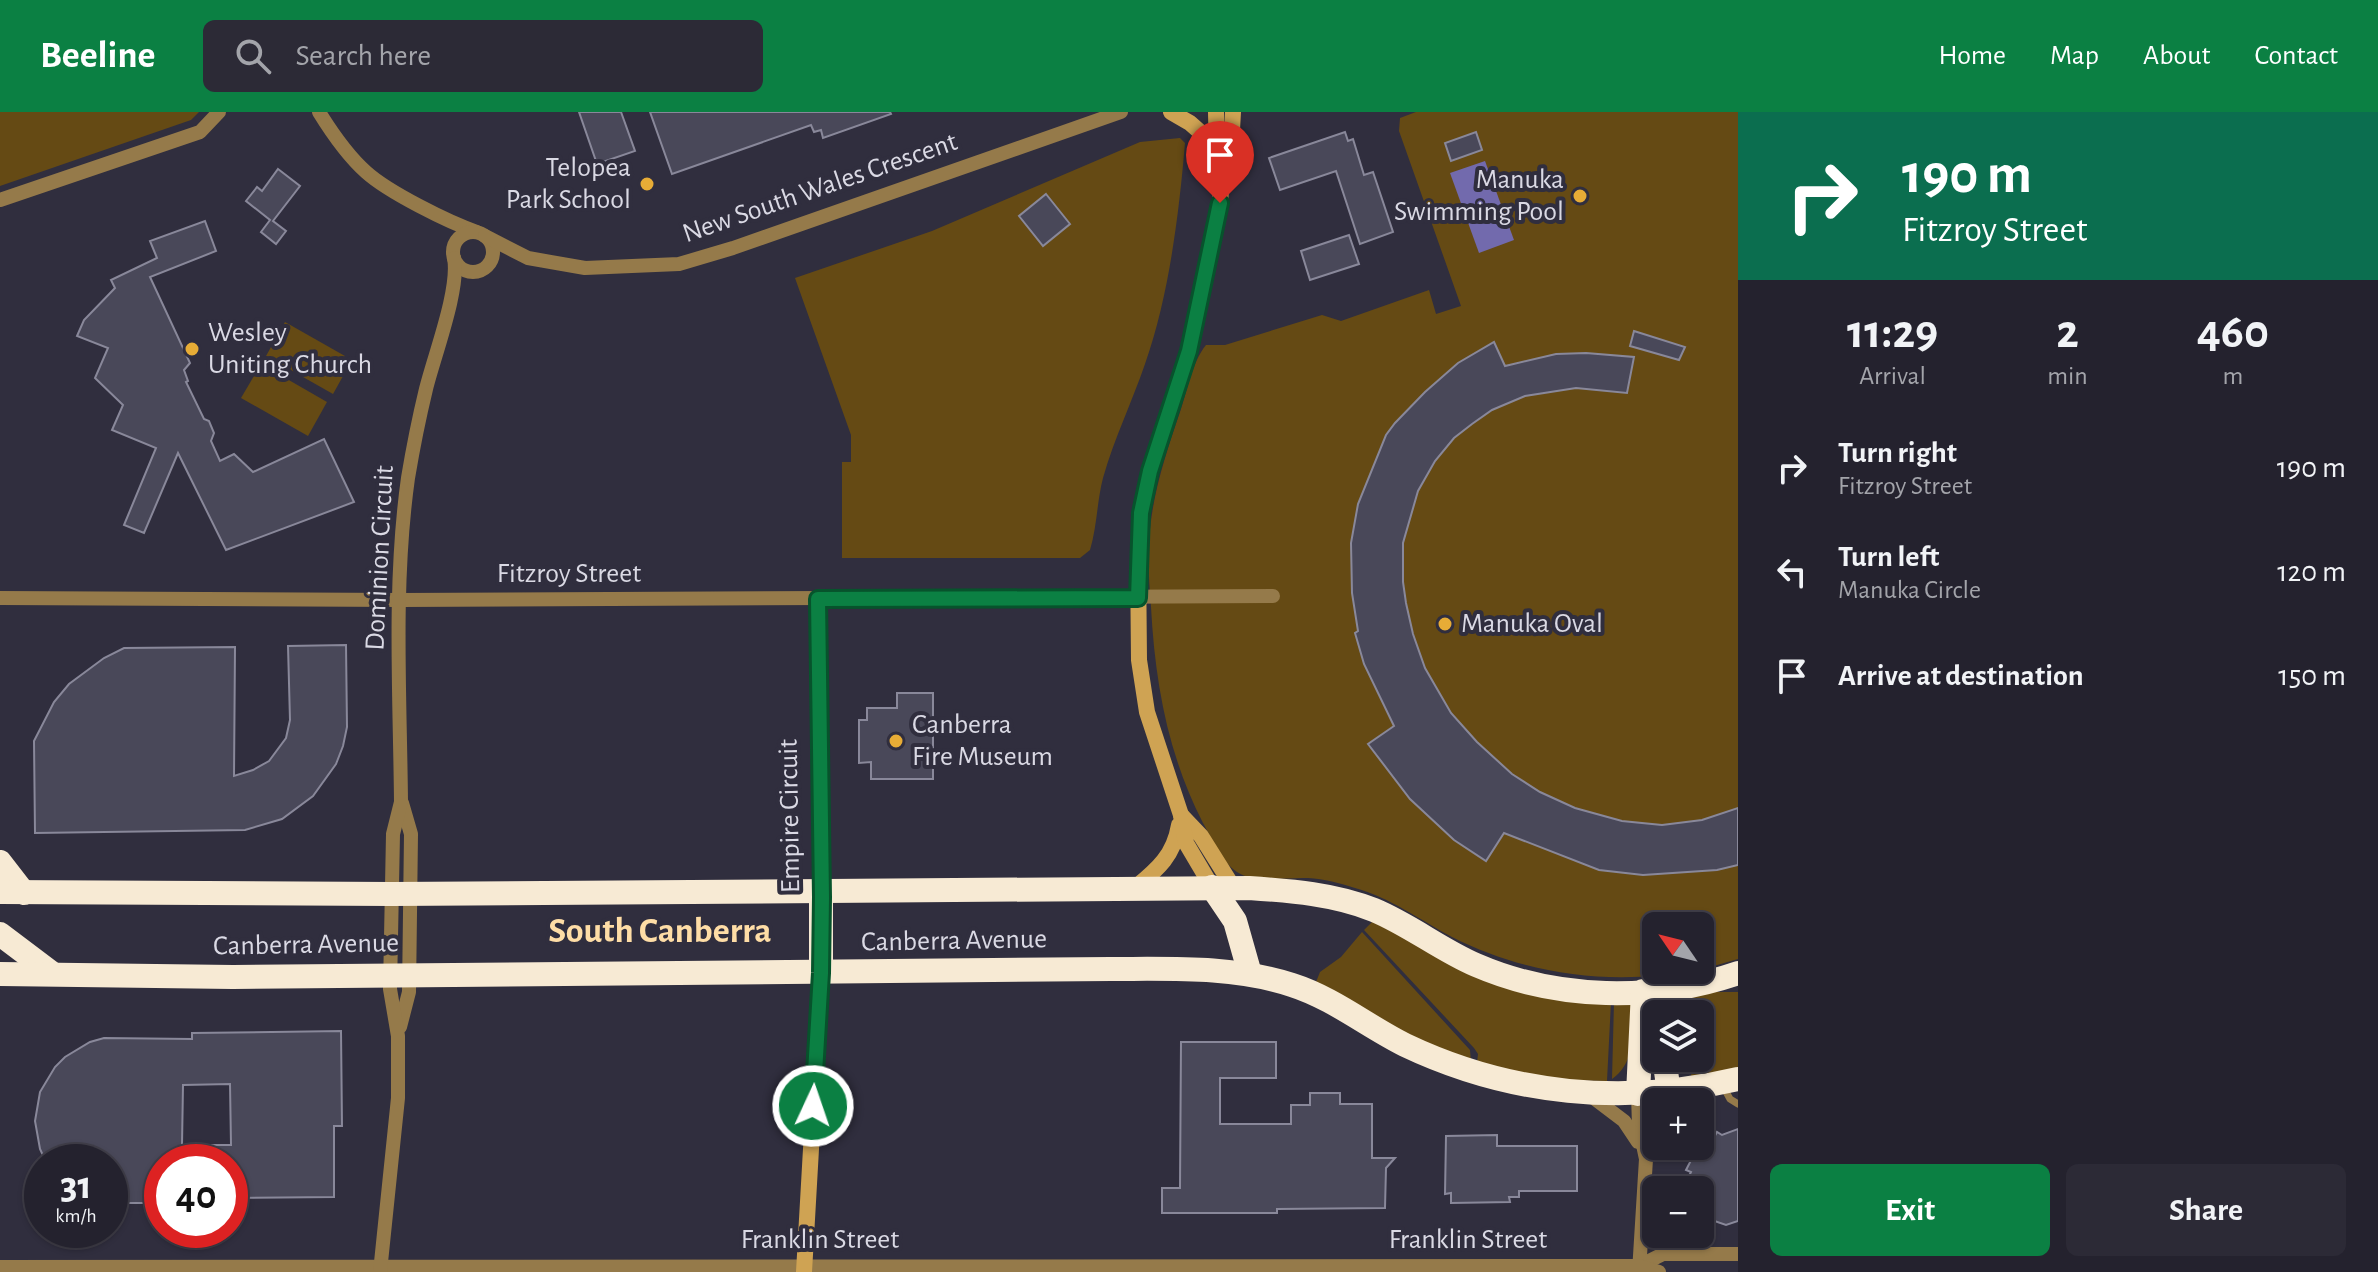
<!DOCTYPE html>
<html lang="en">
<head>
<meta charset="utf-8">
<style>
	:root { --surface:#24222e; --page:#2c2a36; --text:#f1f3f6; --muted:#a3a4aa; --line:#413f4a; --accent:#0b8043 }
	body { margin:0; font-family:"Alegreya Sans",sans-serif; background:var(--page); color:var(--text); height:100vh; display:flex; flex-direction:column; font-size:30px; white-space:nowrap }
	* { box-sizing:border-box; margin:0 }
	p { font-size:26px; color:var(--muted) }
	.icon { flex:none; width:44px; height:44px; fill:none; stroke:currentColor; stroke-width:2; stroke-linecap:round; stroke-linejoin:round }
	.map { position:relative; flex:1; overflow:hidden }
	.drawer { display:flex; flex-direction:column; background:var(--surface); width:640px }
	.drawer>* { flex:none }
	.top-card { background:#0b6e4f; color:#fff; overflow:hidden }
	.needle { width:52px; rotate:305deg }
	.controls { position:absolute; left:1642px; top:800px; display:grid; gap:16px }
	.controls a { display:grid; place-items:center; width:72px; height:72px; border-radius:12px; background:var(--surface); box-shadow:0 2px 6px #0004,0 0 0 2px var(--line); font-size:40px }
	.speed { position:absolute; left:24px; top:1032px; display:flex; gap:16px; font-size:40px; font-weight:700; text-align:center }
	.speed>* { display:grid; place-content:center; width:104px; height:104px; border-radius:50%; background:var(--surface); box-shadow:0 2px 6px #0004,0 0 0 2px var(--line); line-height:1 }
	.speed small { font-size:20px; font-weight:400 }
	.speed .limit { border:12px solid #d22; background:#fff; color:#111 }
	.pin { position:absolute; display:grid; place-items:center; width:68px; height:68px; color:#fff; margin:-82px -34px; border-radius:50% 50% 50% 0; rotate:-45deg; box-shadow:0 0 8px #0007 }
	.pin .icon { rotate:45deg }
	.me { position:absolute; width:88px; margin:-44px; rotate:3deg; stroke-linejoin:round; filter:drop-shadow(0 0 6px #0008) }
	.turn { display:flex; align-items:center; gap:28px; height:168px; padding:0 32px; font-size:36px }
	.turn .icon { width:104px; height:104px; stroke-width:2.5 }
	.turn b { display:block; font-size:56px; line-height:68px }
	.eta { display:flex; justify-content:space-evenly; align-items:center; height:136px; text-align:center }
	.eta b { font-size:48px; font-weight:600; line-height:56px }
	.primary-button { display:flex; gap:16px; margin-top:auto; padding:16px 32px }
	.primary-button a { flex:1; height:92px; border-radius:12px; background:var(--accent); color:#fff; font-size:32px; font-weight:600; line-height:92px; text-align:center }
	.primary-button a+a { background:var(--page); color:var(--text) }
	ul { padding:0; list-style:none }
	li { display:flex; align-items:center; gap:24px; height:104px; padding:0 32px }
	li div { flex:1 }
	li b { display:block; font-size:30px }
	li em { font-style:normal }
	header { display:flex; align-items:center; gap:48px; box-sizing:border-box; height:112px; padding:0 40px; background:var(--accent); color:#fff }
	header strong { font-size:38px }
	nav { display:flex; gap:44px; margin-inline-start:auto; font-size:28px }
	.search { width:560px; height:72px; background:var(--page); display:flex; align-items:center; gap:20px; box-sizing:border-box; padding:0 28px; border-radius:12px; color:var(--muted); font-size:30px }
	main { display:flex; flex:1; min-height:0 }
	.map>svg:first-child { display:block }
</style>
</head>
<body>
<header>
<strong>Beeline</strong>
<div class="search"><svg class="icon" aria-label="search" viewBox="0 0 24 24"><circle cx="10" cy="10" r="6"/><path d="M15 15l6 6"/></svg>Search here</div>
<nav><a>Home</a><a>Map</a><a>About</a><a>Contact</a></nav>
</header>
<main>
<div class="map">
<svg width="1738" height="1160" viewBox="0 0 1738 1160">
	<rect width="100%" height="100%" fill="#302e3e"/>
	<g fill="#654a14">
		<path d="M 0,0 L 199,0 L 191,8 L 0,74 Z"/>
		<path d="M 1416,0 L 1738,0 L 1738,847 L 1700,858 L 1700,814 L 1656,814 L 1656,858 L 1698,858 C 1614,874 1529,864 1452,825 C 1420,808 1391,786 1355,776 C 1340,771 1324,767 1308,766 C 1289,765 1252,771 1237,760 C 1221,749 1212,727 1203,711 C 1168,643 1155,571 1151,495 C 1149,469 1147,443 1150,417 C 1154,377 1167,338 1180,300 C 1187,280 1192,250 1206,233 L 1225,233 L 1322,203 L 1341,209 L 1429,178 L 1436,202 L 1461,194 L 1399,19 L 1400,6 Z"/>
		<path d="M 1180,26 L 1185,31 C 1179,102 1169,184 1145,252 C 1132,290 1114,327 1103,366 C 1097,389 1097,415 1090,438 L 1080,446 L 842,446 L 842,350 L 851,350 L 851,323 L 795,166 L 932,119 L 1140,30 Z"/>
		<path d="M 285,210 L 352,248 L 333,282 L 266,244 Z"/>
		<path d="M 261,252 L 327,290 L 308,324 L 241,286 Z"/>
		<path d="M 1373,809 L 1611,890 L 1607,969 L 1556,968 L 1477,951 L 1478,942 L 1474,936 L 1364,818 Z"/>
		<path d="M 1362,820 L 1470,938 L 1471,949 L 1408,923 L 1316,870 L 1320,860 L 1341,845 Z"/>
		<path d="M 1712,880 L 1738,880 L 1738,958 L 1691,967 L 1692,946 L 1700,946 L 1700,902 L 1693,902 L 1692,884 Z"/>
		<path d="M 1635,889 C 1632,917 1637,950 1612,967 L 1614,890 Z"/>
	</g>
	<path fill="#726aad" d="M 1485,49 L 1514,128 L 1479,141 L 1450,61 Z"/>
	<g fill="#494859" stroke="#89889a" stroke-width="2" fill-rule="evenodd">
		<path d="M 579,0 L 621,0 L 635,39 L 597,52 Z"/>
		<path d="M 650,0 L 890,0 L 891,2 L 823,26 L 821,18 L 814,20 L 811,13 L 672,62 Z"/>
		<path d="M 1345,20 L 1348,29 L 1353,27 L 1364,63 L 1373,60 L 1393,120 L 1360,132 L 1336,59 L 1280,78 L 1269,46 Z"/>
		<path d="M 1476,20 L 1482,38 L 1451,49 L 1445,31 Z"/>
		<path d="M 278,57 L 300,74 L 273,109 L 286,119 L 276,132 L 261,120 L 270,108 L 246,89 L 257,75 L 262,79 Z"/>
		<path d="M 1046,82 L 1070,112 L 1043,134 L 1019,104 Z"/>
		<path d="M 205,109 L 216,139 L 150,165 L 190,251 L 184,258 L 188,269 L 186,270 L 204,307 L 209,309 L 214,321 L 211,329 L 220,349 L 234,342 L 253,360 L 324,327 L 354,390 L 226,438 L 178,341 L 144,421 L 124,413 L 156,336 L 112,318 L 123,293 L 95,266 L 108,236 L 77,224 L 84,208 L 115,176 L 111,168 L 157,146 L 150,129 Z"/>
		<path d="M 1349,123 L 1359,152 L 1310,168 L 1301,139 Z"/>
		<path d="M 1634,219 L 1685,235 L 1679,248 L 1630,234 Z"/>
		<path d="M 1494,230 L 1505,254 L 1556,242 L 1586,241 L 1634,245 L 1627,281 L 1576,276 L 1525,284 L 1492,298 L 1472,312 L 1454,326 L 1435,349 L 1418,379 L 1403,431 L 1403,470 L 1406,491 L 1413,522 L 1425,556 L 1451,601 L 1477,630 L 1512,662 L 1540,680 L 1575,696 L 1622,709 L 1662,713 L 1702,708 L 1738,696 L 1738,753 L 1717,758 L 1643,763 L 1599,758 L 1504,721 L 1486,749 L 1454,728 L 1410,687 L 1368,632 L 1394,614 L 1364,552 L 1355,521 L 1358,519 L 1352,481 L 1351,431 L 1358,392 L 1386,323 L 1395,311 L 1425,280 L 1458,251 Z"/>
		<path d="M 346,533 L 347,615 L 343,634 L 336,652 L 313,684 L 282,707 L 245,718 L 35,721 L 34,629 L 54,590 L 69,572 L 104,546 L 124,536 L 235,535 L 234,664 L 253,658 L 269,649 L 286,626 L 290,608 L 288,534 Z"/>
		<path d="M 897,581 L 933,581 L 933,667 L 871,667 L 871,650 L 859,651 L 859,608 L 867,608 L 867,596 L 897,596 Z"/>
		<path d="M 341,919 L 342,1014 L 334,1014 L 334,1085 L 230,1086 L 230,1050 L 162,1050 L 162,1091 L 110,1091 L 110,1050 L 46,1050 L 40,1037 L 35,1009 L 40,980 L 55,955 L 65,945 L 90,930 L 104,926 L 192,927 L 192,921 ZM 230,972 L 231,1033 L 182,1033 L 183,973 Z"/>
		<path d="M 1181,930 L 1276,930 L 1276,966 L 1220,966 L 1220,1012 L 1291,1012 L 1291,993 L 1310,993 L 1310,981 L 1340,981 L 1340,992 L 1372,992 L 1372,1046 L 1395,1046 L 1386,1056 L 1385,1096 L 1277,1097 L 1277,1101 L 1162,1101 L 1162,1076 L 1180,1076 Z"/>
		<path d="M 1738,1017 L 1738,1109 L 1726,1113 L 1700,1104 L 1700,1078 L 1682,1078 L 1691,1060 L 1686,1058 L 1702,1027 L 1711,1031 L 1717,1020 L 1722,1023 Z"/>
		<path d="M 1497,1023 L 1497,1034 L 1577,1034 L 1577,1079 L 1519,1079 L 1519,1085 L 1509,1085 L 1510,1090 L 1451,1091 L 1451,1081 L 1445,1082 L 1446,1024 Z"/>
	</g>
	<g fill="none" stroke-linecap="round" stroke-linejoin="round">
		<path stroke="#957a4a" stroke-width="7" d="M 1724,976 L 1730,987 L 1738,992"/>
		<g stroke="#957a4a" stroke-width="14">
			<path d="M 319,0 C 332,21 347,43 366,60 C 388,80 448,110 477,120"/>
			<path d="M 0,88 L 200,20 L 219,0"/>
			<circle cx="473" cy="140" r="20"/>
			<path d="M 485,124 L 528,146 L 585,156 L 679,152 L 733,136 L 1121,0"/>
			<path d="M 0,486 L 400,488 L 1273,484"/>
			<path d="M 818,487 L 821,779"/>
			<path d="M 400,915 L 409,880 L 411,722 L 402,691"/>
			<path d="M 1638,982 L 1639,1014 L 1646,1047 L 1639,1160"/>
			<path d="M 1591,984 L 1624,1009 L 1638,1030"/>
			<path d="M 1646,1047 L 1656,1017"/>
			<path d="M 1639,1154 L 1663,1142 L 1738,1142"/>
			<path d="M 0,1155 L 1639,1154 L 1659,1160"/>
			<path d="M 380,1160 L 398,986 L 398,924 L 390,877 L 393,722 L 401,690 C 400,582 393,473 408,366 C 413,336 419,306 426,277 C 434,244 460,177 454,146"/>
		</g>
		<g stroke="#cfa353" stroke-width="16">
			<path d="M 1171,0 L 1190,11 L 1217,35"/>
			<path d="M 1222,66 L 1230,54 L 1233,0"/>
			<path d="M 1181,703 L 1201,724 L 1233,775"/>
			<path d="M 1136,775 C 1158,757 1174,743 1179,713"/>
			<path d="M 1212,775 L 1186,731 L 1181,703 L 1147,600 L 1139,548 L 1138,444 L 1141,401 L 1150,359 L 1189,239 L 1220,91 L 1222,66 L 1217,49 L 1216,0"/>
			<path d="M 804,1160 L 821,861"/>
		</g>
		<g stroke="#f7ead4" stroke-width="24">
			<path d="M 0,750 L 24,781"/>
			<path d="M 1212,775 L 1235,809 L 1250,862"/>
			<path d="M 0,780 L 392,782 L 1249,776 C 1292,779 1334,782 1374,798 C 1410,813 1441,838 1476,853 C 1557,888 1654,890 1738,861"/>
			<path d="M 0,822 L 53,862"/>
			<path d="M 821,861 L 821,779"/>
			<path d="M 0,862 L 233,865 L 1111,857 C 1171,857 1234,854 1292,873 C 1333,886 1367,914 1405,933 C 1510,983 1625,994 1738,967"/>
			<path d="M 1664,946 L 1669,980"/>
			<path d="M 1638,982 L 1643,879"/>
		</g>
	</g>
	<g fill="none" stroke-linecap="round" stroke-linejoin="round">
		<g stroke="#07532c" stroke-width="20">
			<path id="route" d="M 813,994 L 821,861 L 822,785 L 818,487 L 1138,486 L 1141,401 L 1150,359 L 1189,239 L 1220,91"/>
		</g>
		<use href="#route" stroke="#0b8043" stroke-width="14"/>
	</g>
	<g fill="#e7ac36" stroke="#302e3e" stroke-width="3">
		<circle cx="647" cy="72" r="8"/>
		<circle cx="1580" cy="84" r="8"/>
		<circle cx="192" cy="237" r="8"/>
		<circle cx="1445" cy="512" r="8"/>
		<circle cx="896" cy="629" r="8"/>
	</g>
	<g text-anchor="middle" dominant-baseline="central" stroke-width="8" stroke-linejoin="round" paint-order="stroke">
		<g font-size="28" fill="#dad9e4" stroke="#302e3e" text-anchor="start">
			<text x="631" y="56" text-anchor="end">Telopea<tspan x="631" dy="32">Park School</tspan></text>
			<text x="1564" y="68" text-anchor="end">Manuka<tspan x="1564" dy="32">Swimming Pool</tspan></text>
			<text x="208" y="221">Wesley<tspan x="208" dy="32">Uniting Church</tspan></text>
			<text x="1461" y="512">Manuka Oval</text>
			<text x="912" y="613">Canberra<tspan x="912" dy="32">Fire Museum</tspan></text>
		</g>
		<g font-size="28" fill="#dad9e4" stroke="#302e3e">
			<text transform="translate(820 76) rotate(-19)">New South Wales Crescent</text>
			<text transform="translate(380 446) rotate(-87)">Dominion Circuit</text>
			<text x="569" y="462">Fitzroy Street</text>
			<text transform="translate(790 704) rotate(-91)">Empire Circuit</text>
			<text transform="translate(954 829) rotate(-1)">Canberra Avenue</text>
			<text transform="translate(306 833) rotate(-1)">Canberra Avenue</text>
			<text x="820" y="1128">Franklin Street</text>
			<text x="1468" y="1128">Franklin Street</text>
		</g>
		<g font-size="36" font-weight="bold" fill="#fedda6" stroke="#302e3e">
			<text x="660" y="819">South Canberra</text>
		</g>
	</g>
</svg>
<div class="controls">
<a><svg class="needle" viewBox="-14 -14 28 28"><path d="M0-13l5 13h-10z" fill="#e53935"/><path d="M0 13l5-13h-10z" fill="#a3a4aa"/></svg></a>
<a><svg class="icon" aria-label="layers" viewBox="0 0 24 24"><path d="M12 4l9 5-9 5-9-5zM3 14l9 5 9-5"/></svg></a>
<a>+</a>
<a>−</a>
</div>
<div class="speed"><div>31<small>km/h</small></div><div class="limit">40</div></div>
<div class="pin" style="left:1220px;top:91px;background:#d93025"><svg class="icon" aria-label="arrive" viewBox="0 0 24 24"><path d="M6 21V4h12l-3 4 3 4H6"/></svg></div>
<svg class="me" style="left:813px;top:994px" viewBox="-20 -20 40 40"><circle r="17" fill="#0b8043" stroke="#fff" stroke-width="3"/><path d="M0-11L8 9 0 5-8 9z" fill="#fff"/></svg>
</div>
<section class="drawer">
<div class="top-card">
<div class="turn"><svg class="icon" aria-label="right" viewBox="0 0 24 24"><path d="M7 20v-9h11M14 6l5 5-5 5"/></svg><div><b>190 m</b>Fitzroy Street</div></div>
</div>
<div class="eta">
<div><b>11:29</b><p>Arrival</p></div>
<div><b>2</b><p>min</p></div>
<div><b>460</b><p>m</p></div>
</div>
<ul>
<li><svg class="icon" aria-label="right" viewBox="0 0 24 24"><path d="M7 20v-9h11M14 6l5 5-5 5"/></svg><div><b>Turn right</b><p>Fitzroy Street</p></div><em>190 m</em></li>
<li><svg class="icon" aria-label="left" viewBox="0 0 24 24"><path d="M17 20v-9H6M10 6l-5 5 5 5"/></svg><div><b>Turn left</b><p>Manuka Circle</p></div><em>120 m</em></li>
<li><svg class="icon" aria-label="arrive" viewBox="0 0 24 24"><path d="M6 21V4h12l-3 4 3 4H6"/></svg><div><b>Arrive at destination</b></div><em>150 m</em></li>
</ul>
<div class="primary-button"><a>Exit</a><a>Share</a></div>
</section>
</main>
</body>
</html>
